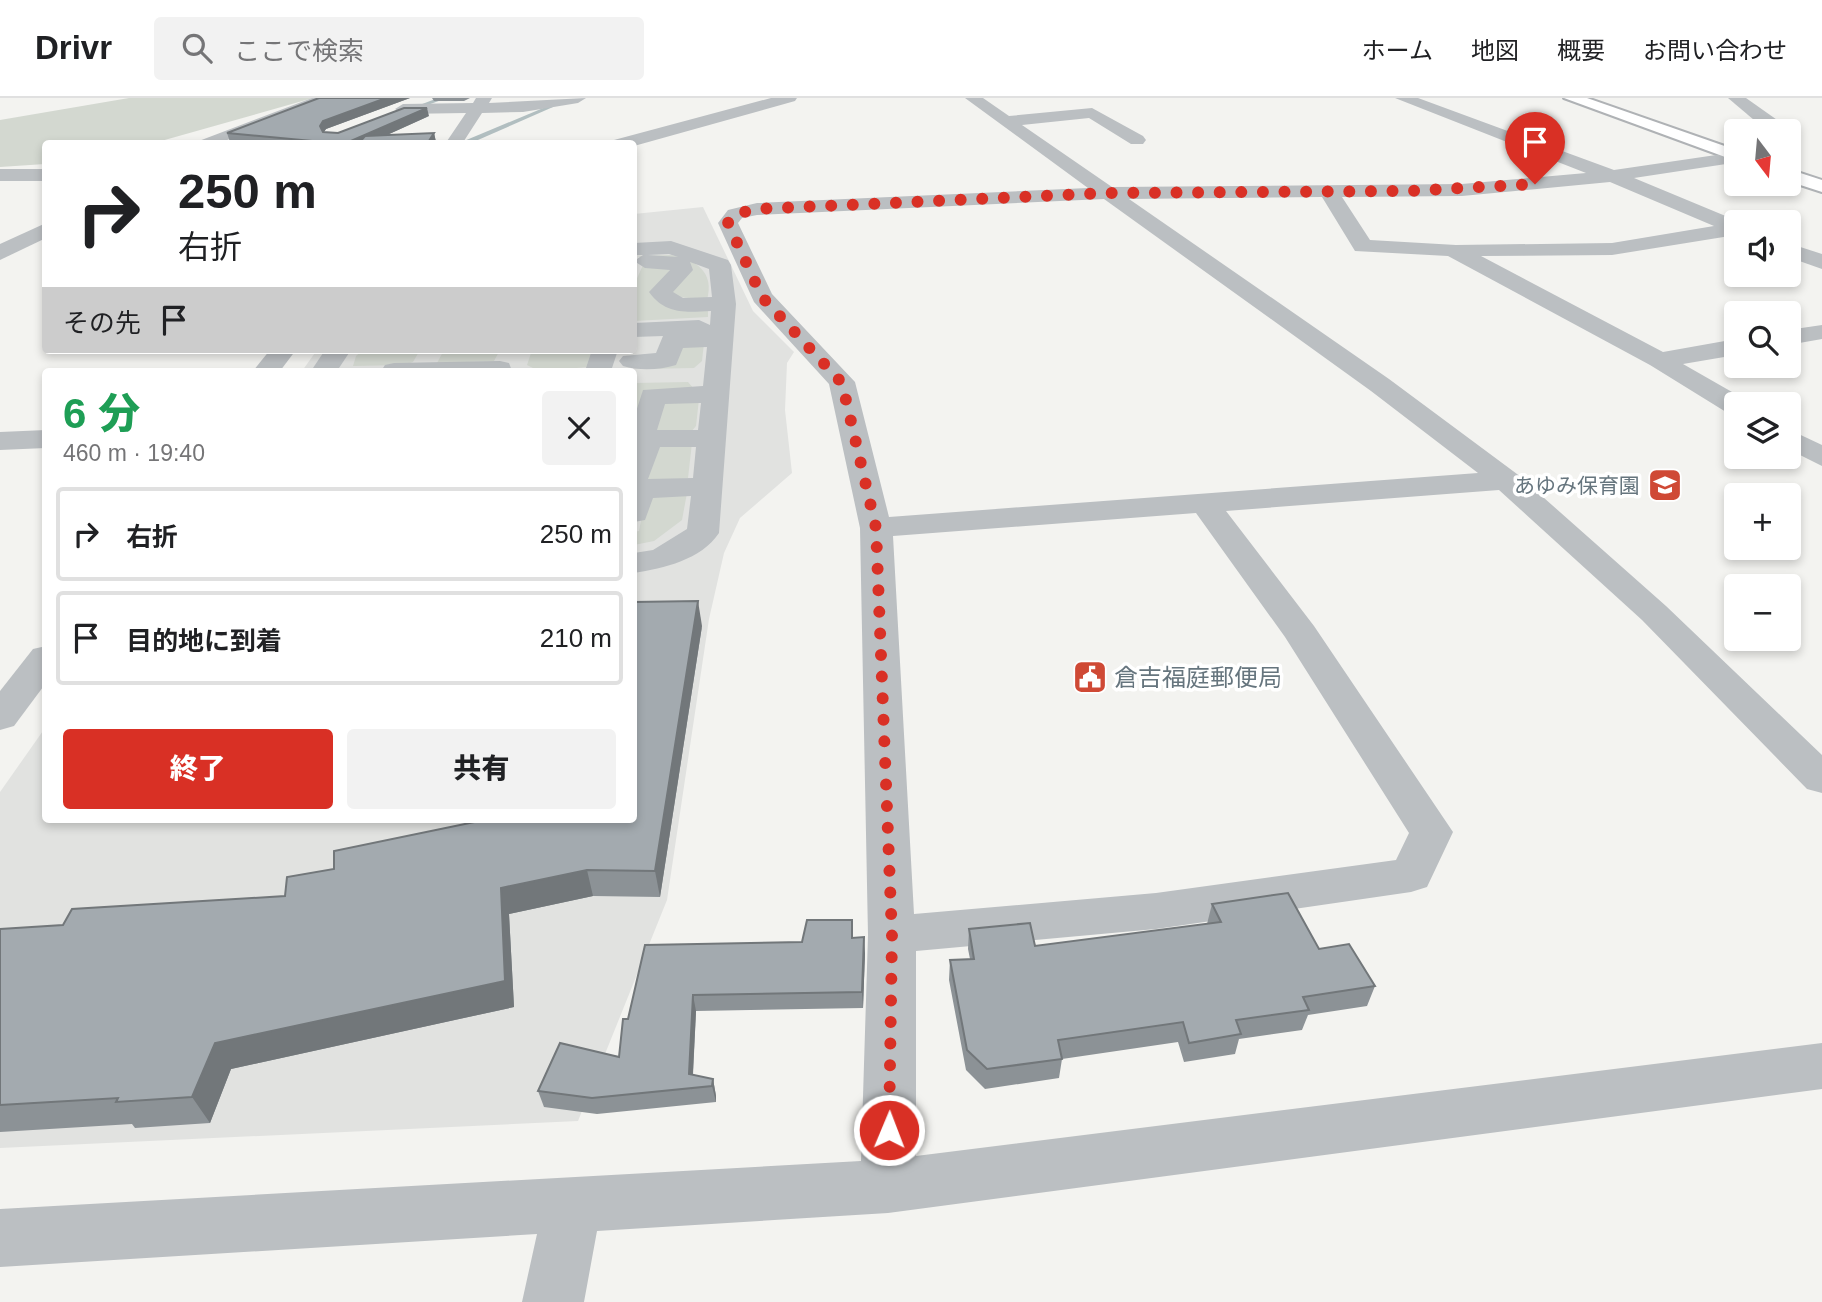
<!DOCTYPE html>
<html lang="ja">
<head>
<meta charset="utf-8">
<style>
	:root { --surface:#fff; --page:#f2f2f2; --text:#202124; --muted:#757577; --line:#e0e0e0; --accent:#d93025 }
	body { margin:0; font-family:Helvetica,"Noto Sans JP",sans-serif; background:var(--page); color:var(--text); height:100vh; display:flex; flex-direction:column; font-size:26px; white-space:nowrap }
	* { box-sizing:border-box; margin:0 }
	p { font-size:23px; color:var(--muted) }
	.icon { flex:none; width:38px; height:38px; fill:none; stroke:currentColor; stroke-width:2; stroke-linecap:round; stroke-linejoin:round }
	.map { position:relative; flex:1; overflow:hidden }
	.side { position:absolute; left:42px; top:270px; width:595px; height:455px; display:flex; flex-direction:column; background:var(--surface); border-radius:7px; box-shadow:0 4px 10px #0003 }
	.side>* { flex:none }
	.top-card { position:absolute; left:42px; top:42px; width:595px; height:214px; border-radius:7px; box-shadow:0 4px 10px #0003; background:#fff; color:var(--text); overflow:hidden }
	.needle { width:46px; rotate:164deg }
	.tools { position:absolute; left:1724px; top:21px; display:grid; gap:14px }
	.tools a { display:grid; place-items:center; width:77px; height:77px; border-radius:7px; background:var(--surface); box-shadow:0 4px 10px #0003; font-size:35px }
	.pin { position:absolute; display:grid; place-items:center; width:60px; height:60px; color:#fff; margin:-72px -30px; border-radius:50% 50% 50% 0; rotate:-45deg; box-shadow:0 0 7px #0007 }
	.pin .icon { rotate:45deg }
	.me { position:absolute; width:77px; margin:-38px; rotate:1deg; stroke-linejoin:round; filter:drop-shadow(0 0 5px #0008) }
	.turn { display:flex; align-items:center; gap:24px; height:147px; padding:0 21px; font-size:32px }
	.turn .icon { width:91px; height:91px; stroke-width:2.5 }
	.turn b { display:block; font-size:49px; line-height:60px }
	.then { display:flex; align-items:center; height:66px; padding:0 21px; background:#0003; gap:14px; font-size:26px }
	.round { display:grid; place-items:center; flex:none; width:74px; height:74px; border-radius:7px; background:var(--page) }
	.head { display:flex; align-items:center; justify-content:space-between; height:119px; padding:0 21px }
	h1 { font-size:42px; font-weight:800; line-height:52px; color:#1e9e55 }
	.primary-button { display:flex; gap:14px; margin-top:auto; padding:14px 21px }
	.primary-button a { flex:1; height:80px; border-radius:7px; background:var(--accent); color:#fff; font-size:28px; font-weight:800; line-height:80px; text-align:center }
	.primary-button a+a { background:var(--page); color:var(--text) }
	ul { padding:0; list-style:none }
	li { display:flex; align-items:center; gap:21px; height:94px; margin:0 14px 10px; padding:0 7px; border:4px solid var(--line); border-radius:7px }
	li div { flex:1 }
	li b { display:block; font-size:26px }
	li em { font-style:normal }
	header { display:flex; align-items:center; gap:42px; box-sizing:border-box; height:98px; padding:0 35px; background:var(--surface); border-bottom:2px solid var(--line) }
	header strong { font-size:33px }
	nav { display:flex; gap:38px; margin-inline-start:auto; font-size:24px }
	.search { width:490px; height:63px; background:var(--page); display:flex; align-items:center; gap:18px; box-sizing:border-box; padding:0 24px; border-radius:7px; color:var(--muted); font-size:26px }
	.map>svg:first-child { display:block }
</style>
</head>
<body>
<header>
<strong>Drivr</strong>
<div class="search"><svg class="icon" aria-label="search" viewBox="0 0 24 24"><circle cx="10" cy="10" r="6"/><path d="M15 15l6 6"/></svg>ここで検索</div>
<nav><a>ホーム</a><a>地図</a><a>概要</a><a>お問い合わせ</a></nav>
</header>
<div class="map">
<svg width="1822" height="1204" viewBox="0 0 1822 1204">
	<rect width="100%" height="100%" fill="#f3f3f0"/>
	<path fill="#e1e2e0" d="M 703,109 L 753,213 L 794,254 L 787,265 L 785,312 L 792,375 L 740,420 L 724,455 L 709,521 L 667,802 L 578,1023 L 0,1050 L 0,694 L 45,630 L 46,721 L 634,721 L 634,273 L 302,273 L 317,252 L 634,252 L 634,116 Z"/>
	<g fill="#d3d8d0">
		<path d="M 129,0 L 313,0 L 154,45 L 46,46 L 45,66 L 0,69 L 0,22 Z"/>
		<path d="M 672,157 C 696,162 715,174 707,202 L 669,198 L 686,175 L 638,158 Z"/>
		<path d="M 643,167 L 673,168 L 655,192 L 708,211 L 708,219 L 634,223 L 634,187 Z"/>
		<path d="M 704,245 L 702,263 L 694,270 L 641,271 L 675,246 Z"/>
		<path d="M 363,252 L 420,252 L 413,264 L 405,267 L 353,268 L 356,258 Z"/>
		<path d="M 444,252 L 500,252 L 494,263 L 437,265 Z"/>
		<path d="M 532,252 L 598,252 L 589,269 L 539,273 L 527,267 Z"/>
		<path d="M 688,284 L 694,291 L 649,294 L 634,325 L 634,285 Z"/>
		<path d="M 699,301 L 696,328 L 690,335 L 641,337 L 634,369 L 634,332 L 654,331 L 658,302 Z"/>
		<path d="M 692,345 L 688,380 L 634,387 L 634,378 L 646,377 L 651,348 Z"/>
		<path d="M 687,395 L 682,422 L 654,443 L 634,447 L 634,434 L 639,433 L 646,397 Z"/>
	</g>
	<g fill="none" stroke-linecap="round" stroke-linejoin="round">
		<g fill="#b1bec0" fill-rule="evenodd">
			<path d="M 438,0 L 447,0 L 422,9 L 417,8 Z"/>
			<path d="M 548,8 L 553,9 L 471,45 L 464,43 Z"/>
		</g>
		<g stroke="#afb2b5" stroke-width="4">
			<g id="highway">
				<path d="M 1564,0 L 1587,0 L 1736,52 L 1736,63 Z"/>
				<path d="M 1788,71 L 1822,82 L 1822,94 L 1788,83 Z"/>
			</g>
		</g>
		<g fill="#bbbfc2" fill-rule="evenodd">
			<path d="M 312,0 L 335,0 L 217,46 L 191,46 Z"/>
			<path d="M 476,0 L 492,0 L 489,5 L 586,0 L 578,5 L 523,14 L 482,15 L 462,46 L 445,46 L 466,15 L 403,16 L 395,11 L 403,6 L 473,5 Z"/>
			<path d="M 771,0 L 797,0 L 795,3 L 634,48 L 612,46 L 614,42 Z"/>
			<path d="M 965,0 L 983,0 L 1009,18 L 1092,10 L 1143,38 L 1146,42 L 1143,46 L 1131,46 L 1089,20 L 1022,27 L 1112,89 L 1462,86 L 1586,75 L 1395,0 L 1418,0 L 1614,72 L 1716,57 L 1736,51 L 1736,62 L 1726,66 L 1634,80 L 1740,124 L 1736,124 L 1736,137 L 1612,157 L 1481,158 L 1663,254 L 1736,241 L 1736,257 L 1683,266 L 1746,302 L 1749,306 L 1736,306 L 1736,316 L 1726,314 L 1650,267 L 1448,158 L 1355,153 L 1322,99 L 1129,101 L 1389,281 L 1517,376 L 1666,508 L 1822,657 L 1822,695 L 1807,691 L 1642,522 L 1499,392 L 1226,413 L 1314,528 L 1453,734 L 1427,789 L 1411,794 L 1156,831 L 916,853 L 916,1058 L 1822,945 L 1822,991 L 888,1115 L 597,1133 L 584,1204 L 522,1204 L 537,1136 L 0,1169 L 0,1111 L 861,1063 L 868,837 L 860,430 L 829,286 L 754,204 L 718,125 L 728,112 L 757,105 L 1088,90 ZM 1610,84 L 1714,128 L 1612,145 L 1456,147 L 1370,142 L 1342,99 L 1462,98 ZM 1104,101 L 1371,293 L 1478,375 L 889,419 L 855,284 L 772,196 L 738,125 L 742,120 L 757,117 ZM 1196,415 L 1285,539 L 1409,735 L 1396,762 L 1156,795 L 914,816 L 893,438 Z"/>
			<path d="M 1728,0 L 1746,0 L 1780,24 L 1784,33 L 1767,33 Z"/>
			<rect x="0" y="71" width="46" height="12"/>
			<path d="M 46,125 L 46,140 L 0,162 L 0,146 Z"/>
			<path d="M 671,143 L 728,162 L 731,167 L 736,206 L 719,435 C 701,462 664,470 634,475 L 634,455 L 653,452 L 687,431 L 691,398 L 653,400 L 645,422 L 634,424 L 634,341 L 637,336 L 634,336 L 634,320 L 643,292 L 703,288 L 707,249 L 683,250 L 676,267 C 660,272 639,273 623,268 L 619,263 L 623,258 L 656,255 L 663,238 L 634,239 L 634,225 L 699,222 L 710,227 L 711,213 C 685,214 666,217 649,194 L 670,172 L 645,170 L 634,163 L 643,157 L 634,157 L 634,145 ZM 669,156 L 678,159 L 648,157 ZM 690,164 L 709,171 L 712,199 L 683,200 L 673,194 L 693,172 ZM 701,305 L 698,332 L 657,332 L 665,306 ZM 660,349 L 696,349 L 693,380 L 648,381 Z"/>
			<path d="M 1788,145 L 1822,156 L 1822,171 L 1788,159 Z"/>
			<path d="M 1822,227 L 1822,241 L 1788,247 L 1788,232 Z"/>
			<path d="M 270,252 L 296,252 L 280,273 L 253,273 Z"/>
			<path d="M 325,252 L 351,252 L 337,273 L 311,273 Z"/>
			<path d="M 592,252 L 618,252 L 611,273 L 585,273 Z"/>
			<path d="M 500,263 L 509,265 L 512,273 L 381,273 L 385,267 L 394,265 Z"/>
			<path d="M 1788,331 L 1822,347 L 1822,368 L 1788,351 Z"/>
			<path d="M 46,332 L 46,350 L 0,352 L 0,334 Z"/>
			<path d="M 46,548 L 46,585 L 14,628 L 0,632 L 0,593 L 33,551 Z"/>
		</g>
		<use href="#highway" fill="#fff" fill-rule="evenodd"/>
	</g>
	<g fill="#8c9296">
		<path d="M 319,0 L 410,0 L 326,31 L 324,34 L 338,35 L 429,18 L 387,37 L 434,35 L 436,44 L 435,46 L 247,46 L 230,44 L 227,35 Z"/>
		<path d="M 432,0 L 470,0 L 464,3 L 434,3 Z"/>
		<path d="M 702,528 L 660,799 L 593,798 L 509,816 L 514,909 L 231,971 L 210,1025 L 135,1030 L 132,1026 L 0,1034 L 0,831 L 63,827 L 285,798 L 334,771 L 634,721 Z"/>
		<path d="M 1212,806 L 1319,851 L 1375,888 L 1367,908 L 1308,917 L 1302,932 L 1239,941 L 1235,956 L 1184,964 L 1178,944 L 1062,961 L 1059,980 L 985,991 L 966,972 L 949,882 L 950,862 L 970,861 L 968,851 L 969,831 L 1035,848 L 1207,826 Z"/>
		<path d="M 802,844 L 865,855 L 863,910 L 696,913 L 693,977 L 713,981 L 716,998 L 716,1004 L 597,1016 L 544,1009 L 538,993 L 619,959 L 628,921 Z"/>
	</g>
	<g fill="#72777a">
		<path d="M 386,0 L 410,0 L 326,31 L 322,37 L 320,28 L 323,23 Z"/>
		<path d="M 427,10 L 429,18 L 367,46 L 344,46 Z"/>
		<path d="M 434,35 L 436,44 L 435,46 L 427,46 Z"/>
		<path d="M 698,503 L 702,528 L 660,799 L 655,773 Z"/>
		<path d="M 587,772 L 593,798 L 509,816 L 514,909 L 231,971 L 210,1025 L 192,999 L 215,945 L 501,790 Z"/>
		<path d="M 864,839 L 865,855 L 863,910 L 862,894 Z"/>
		<path d="M 693,897 L 696,913 L 692,992 L 689,976 Z"/>
		<path d="M 713,981 L 716,998 L 716,1004 L 712,988 Z"/>
	</g>
	<g fill="#a3aaaf" stroke="#72777a" stroke-width="2">
		<path d="M 319,0 L 386,0 L 323,23 L 320,28 L 323,34 L 338,35 L 404,10 L 427,10 L 344,46 L 227,35 Z"/>
		<path d="M 434,35 L 427,46 L 358,46 L 365,38 Z"/>
		<path d="M 698,503 L 655,773 L 587,772 L 501,790 L 505,883 L 215,945 L 192,999 L 116,1004 L 118,1000 L 0,1007 L 0,831 L 63,827 L 72,811 L 285,798 L 287,779 L 334,771 L 334,753 L 489,721 L 634,721 L 634,504 Z"/>
		<path d="M 1288,795 L 1319,851 L 1349,846 L 1375,888 L 1303,899 L 1309,912 L 1236,922 L 1241,936 L 1189,945 L 1183,924 L 1058,942 L 1062,961 L 987,971 L 967,952 L 950,862 L 974,861 L 969,831 L 1030,825 L 1035,848 L 1221,824 L 1212,806 Z"/>
		<path d="M 807,822 L 852,822 L 852,840 L 864,839 L 862,894 L 693,897 L 689,976 L 713,981 L 712,988 L 592,1000 L 538,993 L 560,945 L 619,959 L 623,921 L 628,921 L 645,847 L 802,844 Z"/>
	</g>
	<g fill="none" stroke-linecap="round" stroke-linejoin="round">
		<path stroke="#d93025" stroke-width="12" stroke-dasharray="0 21.6" d="M 889,1032 L 892,838 L 876,430 L 842,285 L 762,199 L 728,125 L 735,116 L 757,111 L 1109,95 L 1409,93 L 1535,86"/>
	</g>
	<defs>
		<g id="school-square" transform="scale(1.75)"><rect x="-9" y="-9" width="18" height="18" rx="4" fill="#cf4935" stroke="#fff"/><path d="M0-5L7-2L0 1L-7-2ZM-4 1L0 2.5L4 1V4Q0 6-4 4Z" fill="#fff"/></g>
		<g id="civic-square" transform="scale(1.75)"><rect x="-9" y="-9" width="18" height="18" rx="4" fill="#cf4935" stroke="#fff"/><path d="M-.6-6.5H3V-4.5H.6V-3L4-1V1h2V6H-6V1h2V-1L-.6-3ZM-1.2 2.5V6h2.4V2.5Z" fill="#fff"/></g>
	</defs>
	<g fill-rule="evenodd">
		<use href="#school-square" x="1665" y="387"/>
		<use href="#civic-square" x="1090" y="579"/>
	</g>
	<g text-anchor="middle" dominant-baseline="central" stroke-width="7" stroke-linejoin="round" paint-order="stroke">
		<g font-size="21" fill="#66757e" stroke="#fff" text-anchor="end">
			<text x="1640" y="387">あゆみ保育園</text>
		</g>
		<g font-size="24" fill="#66757e" stroke="#fff" text-anchor="start">
			<text x="1114" y="579">倉吉福庭郵便局</text>
		</g>
	</g>
</svg>
<div class="tools">
<a><svg class="needle" viewBox="-14 -14 28 28"><path d="M0-13l5 13h-10z" fill="#e53935"/><path d="M0 13l5-13h-10z" fill="#757577"/></svg></a>
<a><svg class="icon" aria-label="sound" viewBox="0 0 24 24"><path d="M4 9h4l5-4v14l-5-4H4zM17 9q2 3 0 6"/></svg></a>
<a><svg class="icon" aria-label="search" viewBox="0 0 24 24"><circle cx="10" cy="10" r="6"/><path d="M15 15l6 6"/></svg></a>
<a><svg class="icon" aria-label="layers" viewBox="0 0 24 24"><path d="M12 4l9 5-9 5-9-5zM3 14l9 5 9-5"/></svg></a>
<a>+</a>
<a>−</a>
</div>
<div class="pin" style="left:1535px;top:86px;background:#d93025"><svg class="icon" aria-label="arrive" viewBox="0 0 24 24"><path d="M6 21V4h12l-3 4 3 4H6"/></svg></div>
<svg class="me" style="left:889px;top:1032px" viewBox="-20 -20 40 40"><circle r="17" fill="#d93025" stroke="#fff" stroke-width="3"/><path d="M0-11L8 9 0 5-8 9z" fill="#fff"/></svg>
<div class="top-card">
<div class="turn"><svg class="icon" aria-label="right" viewBox="0 0 24 24"><path d="M7 20v-9h11M14 6l5 5-5 5"/></svg><div><b>250 m</b>右折</div></div>
<div class="then">その先<svg class="icon" aria-label="arrive" viewBox="0 0 24 24"><path d="M6 21V4h12l-3 4 3 4H6"/></svg></div>
</div>
<section class="side">
<div class="head"><div><h1>6 分</h1><p>460 m · 19:40</p></div><a class="round"><svg class="icon" aria-label="close" viewBox="0 0 24 24"><path d="M6 6l12 12M18 6L6 18"/></svg></a></div>
<ul>
<li><svg class="icon" aria-label="right" viewBox="0 0 24 24"><path d="M7 20v-9h11M14 6l5 5-5 5"/></svg><div><b>右折</b></div><em>250 m</em></li>
<li><svg class="icon" aria-label="arrive" viewBox="0 0 24 24"><path d="M6 21V4h12l-3 4 3 4H6"/></svg><div><b>目的地に到着</b></div><em>210 m</em></li>
</ul>
<div class="primary-button"><a>終了</a><a>共有</a></div>
</section>
</div>
</body>
</html>
